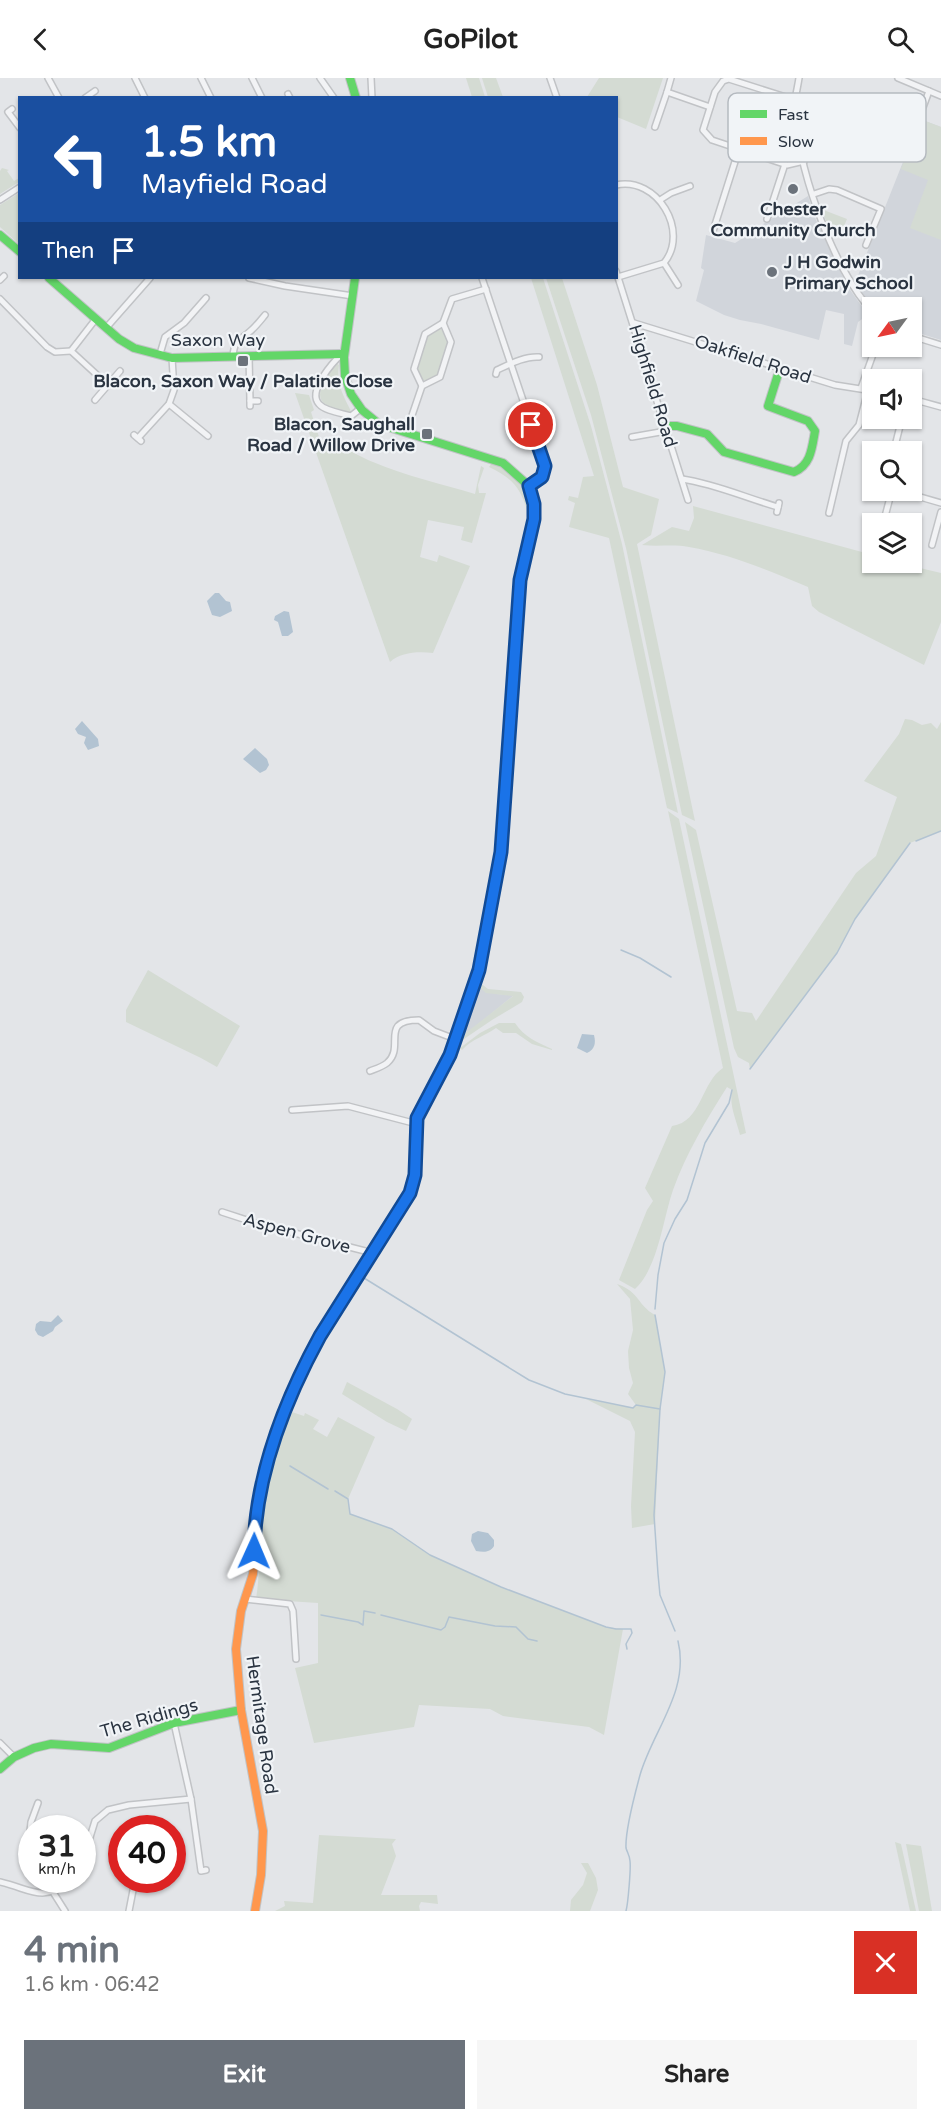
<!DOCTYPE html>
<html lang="en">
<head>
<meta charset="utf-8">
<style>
	:root { --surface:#fff; --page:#f6f6f6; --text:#222; --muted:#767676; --accent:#6b727b }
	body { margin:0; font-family:"Varela Round",sans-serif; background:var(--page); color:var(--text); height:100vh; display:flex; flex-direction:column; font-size:22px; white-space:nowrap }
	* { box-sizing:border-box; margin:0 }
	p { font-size:20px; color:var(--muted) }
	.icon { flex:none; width:33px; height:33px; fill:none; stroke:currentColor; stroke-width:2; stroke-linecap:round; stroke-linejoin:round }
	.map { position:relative; height:1833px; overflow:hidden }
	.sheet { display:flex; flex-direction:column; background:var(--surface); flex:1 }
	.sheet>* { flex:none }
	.top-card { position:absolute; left:18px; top:18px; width:600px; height:183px; border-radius:0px; box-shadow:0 2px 4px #0004; background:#1a4fa0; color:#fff; overflow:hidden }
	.needle { width:39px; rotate:237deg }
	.controls { position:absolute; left:862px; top:219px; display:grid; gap:12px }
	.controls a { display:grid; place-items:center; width:60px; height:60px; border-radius:0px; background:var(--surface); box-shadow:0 2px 4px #0004; font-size:30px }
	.speed { position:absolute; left:18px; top:1737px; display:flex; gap:12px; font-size:30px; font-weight:700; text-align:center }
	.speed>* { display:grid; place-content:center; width:78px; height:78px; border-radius:50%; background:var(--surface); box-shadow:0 2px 4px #0004; line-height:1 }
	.speed small { font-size:15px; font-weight:400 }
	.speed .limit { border:9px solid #d22; background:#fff; color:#111 }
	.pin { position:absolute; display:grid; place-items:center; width:51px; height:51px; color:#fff; margin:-26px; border:3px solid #fff; border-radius:50%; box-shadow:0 2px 6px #0007 }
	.me { position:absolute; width:66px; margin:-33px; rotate:1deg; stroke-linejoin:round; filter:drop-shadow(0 0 4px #0008) }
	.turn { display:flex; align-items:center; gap:21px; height:126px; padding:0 24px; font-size:27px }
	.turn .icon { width:78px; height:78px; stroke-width:2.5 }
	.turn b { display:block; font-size:42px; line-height:51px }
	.then { display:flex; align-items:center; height:57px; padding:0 24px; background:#0003; gap:12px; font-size:22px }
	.round { display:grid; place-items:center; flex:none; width:63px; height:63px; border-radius:0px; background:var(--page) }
	.head { display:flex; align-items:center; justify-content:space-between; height:102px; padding:0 24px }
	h1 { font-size:36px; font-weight:700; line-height:45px; color:var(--accent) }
	.action { display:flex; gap:12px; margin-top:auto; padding:12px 24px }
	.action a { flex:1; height:69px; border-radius:0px; background:var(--accent); color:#fff; font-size:24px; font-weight:700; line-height:69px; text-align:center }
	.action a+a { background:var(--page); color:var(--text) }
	header { display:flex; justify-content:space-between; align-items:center; height:78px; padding:0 24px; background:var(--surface); font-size:27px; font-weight:700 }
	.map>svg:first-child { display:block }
</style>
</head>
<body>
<header><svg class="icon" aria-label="back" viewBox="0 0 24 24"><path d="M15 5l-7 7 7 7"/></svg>GoPilot<svg class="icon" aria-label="search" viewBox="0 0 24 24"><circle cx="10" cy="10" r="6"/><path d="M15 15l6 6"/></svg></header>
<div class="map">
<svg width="941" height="1833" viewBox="0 0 941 1833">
	<rect width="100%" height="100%" fill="#e3e5e8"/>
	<g fill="#d1d5db">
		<path d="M 920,41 L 941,49 L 941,262 L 912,253 L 912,230 L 873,229 L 858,209 L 859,205 L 857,200 Z"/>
		<path d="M 808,118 L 816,142 L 841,195 L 848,209 L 868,237 L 858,244 L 852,268 L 844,266 L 844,236 L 826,232 L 819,262 L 761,246 L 740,242 L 724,237 L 696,223 L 704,192 L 701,190 L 706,157 L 735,165 L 751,155 L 754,146 L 760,148 Z"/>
		<path d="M 478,906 L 496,916 L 514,917 L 460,961 Z"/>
	</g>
	<g fill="#d4dbd3">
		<path d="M 466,0 L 479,0 L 485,19 L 472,19 Z"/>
		<path d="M 482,0 L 496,0 L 503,19 L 488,19 Z"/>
		<path d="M 599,0 L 663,0 L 646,51 L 617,39 L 616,20 L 587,19 Z"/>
		<path d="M 920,41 L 941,49 L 941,162 L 910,150 L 928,102 L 901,91 Z"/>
		<path d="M 2,90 L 9,92 L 7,93 L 14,103 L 19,100 L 19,104 L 0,116 L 0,93 Z"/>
		<path d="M 19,115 L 19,166 L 0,149 L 0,127 Z"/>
		<path d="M 821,131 L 847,141 L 840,157 L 830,152 Z"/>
		<path d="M 531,200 L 543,200 L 591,348 L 622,466 L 678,735 L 667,730 L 609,460 L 569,449 L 575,425 L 568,422 L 569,418 L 578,420 L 583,399 L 594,398 Z"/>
		<path d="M 546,200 L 562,200 L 597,307 L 623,409 L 659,421 L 651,457 L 637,466 L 695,743 L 682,737 L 626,470 L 591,337 Z"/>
		<path d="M 441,251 L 444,254 L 449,265 C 445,275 443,287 438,296 C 436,299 434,300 430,302 C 407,309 418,252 441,251 Z"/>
		<path d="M 336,285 L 339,287 C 336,306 344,319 352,335 L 350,336 C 329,329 311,327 325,301 C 328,295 331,290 336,285 Z"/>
		<path d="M 295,315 L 309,317 L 314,332 L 311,334 L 321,365 C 341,364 355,377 373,384 C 406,398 442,406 475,416 L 481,388 L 484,390 L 478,407 L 479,415 L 486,415 L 472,465 L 461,462 L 464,449 L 428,442 L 420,479 L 437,484 L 439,477 L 470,488 L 433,575 C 419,573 400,574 390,584 Z"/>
		<path d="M 492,385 C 520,397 531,411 531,442 C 521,415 519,403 489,389 Z"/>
		<path d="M 693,428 L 873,477 L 873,484 L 899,485 L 941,495 L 941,544 L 924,587 L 819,534 L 812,528 L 808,509 C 770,493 730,476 689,469 C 674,466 658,469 642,467 L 672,449 L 689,453 L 694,440 Z"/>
		<path d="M 905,641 L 912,642 L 922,647 L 931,645 L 937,651 L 941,644 L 941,753 L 910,765 L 855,841 L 837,875 L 750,991 L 749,985 L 738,979 L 734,970 L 685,744 L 696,752 L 737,933 L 752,935 L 756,943 L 856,795 L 876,778 L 897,719 L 864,703 L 899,656 Z"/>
		<path d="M 668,733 L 679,741 L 746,1055 L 740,1057 C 736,1041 729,1028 732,1012 L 727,1009 C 706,1042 686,1076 673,1112 C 663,1141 658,1190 635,1211 L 619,1202 L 647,1132 L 653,1123 L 645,1110 L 672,1048 C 702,1044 701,1004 723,990 Z"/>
		<path d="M 148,892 L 240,948 L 217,989 L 201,980 L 126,944 L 126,932 Z"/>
		<path d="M 479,904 L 488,911 L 521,914 L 524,919 L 522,924 L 492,942 L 461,963 L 462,958 L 513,918 L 486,915 L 478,908 Z"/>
		<path d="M 499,945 L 515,945 C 524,959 537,964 552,971 L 552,972 L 532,966 L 516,955 L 503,955 L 496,950 C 485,958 472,961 462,972 L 460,970 L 480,955 Z"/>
		<path d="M 617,1206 C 640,1214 637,1227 655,1237 L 665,1294 L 660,1331 L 655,1446 L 632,1450 L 631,1428 L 635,1354 L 630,1343 L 586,1321 L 633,1330 L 636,1327 L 628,1316 L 633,1305 L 629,1290 L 628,1273 L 633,1252 L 630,1221 Z"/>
		<path d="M 347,1304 L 397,1331 L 412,1341 L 406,1353 L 387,1344 L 342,1316 Z"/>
		<path d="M 292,1334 L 304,1338 L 305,1335 L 319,1342 L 313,1351 L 327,1359 L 338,1339 L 375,1359 L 348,1421 L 350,1436 L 392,1451 L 430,1477 L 501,1509 L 606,1549 L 623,1551 L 604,1657 L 589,1649 L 503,1638 L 490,1631 L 419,1627 L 414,1649 L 314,1665 L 295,1590 L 318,1585 L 318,1525 L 256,1521 C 261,1492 258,1465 260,1437 C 263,1404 280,1365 292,1334 Z"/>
		<path d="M 319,1757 L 396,1761 L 392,1766 L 396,1778 L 381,1817 L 437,1817 L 438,1826 L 421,1824 L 419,1828 L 420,1833 L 275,1833 L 285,1828 L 284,1823 L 313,1825 Z"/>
		<path d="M 895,1764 L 901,1766 L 916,1833 L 910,1833 Z"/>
		<path d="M 906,1766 L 921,1768 L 932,1833 L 919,1833 Z"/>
		<path d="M 581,1785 L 588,1785 L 596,1800 L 598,1812 L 590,1833 L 570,1833 L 571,1822 L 583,1807 L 587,1795 Z"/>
	</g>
	<g fill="#b2c3d2">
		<path d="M 215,515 L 219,515 L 226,523 L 230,524 L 232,533 L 220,539 L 212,537 L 207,523 Z"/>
		<path d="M 284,533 L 289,534 L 293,554 L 288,558 L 282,558 L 278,544 L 274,542 L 275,538 Z"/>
		<path d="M 82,643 L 98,661 L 99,668 L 88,672 L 84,665 L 86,659 L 78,656 L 75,651 Z"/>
		<path d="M 255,670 L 267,681 L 269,687 L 266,692 L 260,695 L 243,681 Z"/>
		<path d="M 582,956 L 594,957 C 596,965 595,971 587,975 L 577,970 Z"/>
		<path d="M 58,1237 L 63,1243 L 55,1249 L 53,1253 L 43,1259 L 38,1257 L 35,1252 L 36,1246 L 40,1243 L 51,1244 Z"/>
		<path d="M 478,1453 L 488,1455 L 494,1462 L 494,1468 C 490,1475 483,1474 476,1473 L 471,1463 L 472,1456 Z"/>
	</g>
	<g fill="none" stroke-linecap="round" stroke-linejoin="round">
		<g stroke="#b2c3d2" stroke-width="1.5">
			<path d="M 916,763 L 941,753"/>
			<path d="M 621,872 L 640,880 L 671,899"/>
			<path d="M 750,991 L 837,875 L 855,841 L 910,765"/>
			<path d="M 364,1200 L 529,1302 L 565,1316 L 633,1330 L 636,1327 L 660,1331"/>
			<path d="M 655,1231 L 658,1197 L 664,1165 L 675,1141 L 687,1122 L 705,1065 L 729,1025 L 732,1012"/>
			<path d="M 655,1237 L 665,1294 L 660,1331 L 654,1437 L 658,1496 L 660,1517 L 675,1553"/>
			<path d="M 290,1388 L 328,1411"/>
			<path d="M 335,1413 L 348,1421 L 350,1436 L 392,1451 L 430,1477 L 501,1509 L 606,1549 L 616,1551 L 631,1551 L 632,1555 L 626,1566 L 627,1571"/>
			<path d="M 321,1537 L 358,1544 L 363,1547 L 364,1533 L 375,1535"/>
			<path d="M 381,1537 L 441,1552 L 445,1549 L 449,1539 L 495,1548 L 516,1549 L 528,1561 L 537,1563"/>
			<path d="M 626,1833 C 628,1826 631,1790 630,1783 C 630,1778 627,1774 626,1770 C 625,1751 635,1716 640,1697 C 653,1652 690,1613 678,1563"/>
		</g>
		<g stroke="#c1c3c6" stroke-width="8">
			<g id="street">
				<path d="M 48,0 L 59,20"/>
				<path d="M 135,0 L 145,20"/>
				<path d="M 201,0 L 211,20"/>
				<path d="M 252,0 L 262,20"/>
				<path d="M 320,0 L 334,20"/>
				<path d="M 371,0 L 372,20"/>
				<path d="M 550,0 L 557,20"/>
				<path d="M 671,0 L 667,14 L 710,29"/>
				<path d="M 799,0 C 798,7 796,15 795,23 C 793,80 833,193 873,234"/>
				<path d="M 898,0 L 941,18"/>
				<path d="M 288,16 L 290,20"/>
				<path d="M 85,20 L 95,13"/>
				<path d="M 795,22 L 729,1 L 723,3 L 715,14 L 703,52 L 712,62 L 787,87 L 804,83"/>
				<path d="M 892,27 L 915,36 L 922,32 L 929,13"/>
				<path d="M 12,31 L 8,34 L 20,50"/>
				<path d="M 655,49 L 667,14"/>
				<path d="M 902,61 L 905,62 L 915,36"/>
				<path d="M 616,107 C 657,98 690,153 664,185 L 618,199"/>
				<path d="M 814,116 L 829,111 L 837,112 L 881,131 L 866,167"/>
				<path d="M 0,122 L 20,109"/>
				<path d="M 660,122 L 671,115 L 690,108"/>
				<path d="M 767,141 L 785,86"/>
				<path d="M 713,153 L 739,71"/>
				<path d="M 664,185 L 678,207"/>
				<path d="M 616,193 L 688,422"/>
				<path d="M 249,200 L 285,208 L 353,218"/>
				<path d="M 482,200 L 545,388 L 542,399 L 529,408"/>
				<path d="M 0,202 L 4,198"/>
				<path d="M 0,221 L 47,269 L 55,274 L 71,273"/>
				<path d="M 95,242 L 71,273 L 108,307"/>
				<path d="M 634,245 L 835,307 L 873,313"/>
				<path d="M 106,250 L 150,200"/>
				<path d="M 912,258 L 941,267"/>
				<path d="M 160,276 L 165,259 L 184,245 L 206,220"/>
				<path d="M 342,276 C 333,284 307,313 319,326 C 325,333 341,335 351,338 L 360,331"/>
				<path d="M 233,278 C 234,264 238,263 248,255 C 254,251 260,243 265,237"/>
				<path d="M 249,278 L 250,323"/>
				<path d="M 496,296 L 497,292 C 510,286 525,278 539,279"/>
				<path d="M 422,308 L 414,291 L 425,256 L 443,245"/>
				<path d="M 861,310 L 876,268"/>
				<path d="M 912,321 L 941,329"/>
				<path d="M 95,322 L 120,293"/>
				<path d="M 169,326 L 208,358"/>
				<path d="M 250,328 L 250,323 L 258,323"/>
				<path d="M 406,355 L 422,308 L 440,299 L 451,264 L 443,245 L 452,221 L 486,211"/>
				<path d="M 134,357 L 141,363"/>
				<path d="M 632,359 L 666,353"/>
				<path d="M 138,360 L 169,326 L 174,312 L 172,280"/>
				<path d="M 897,374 L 896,364 L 902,340"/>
				<path d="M 682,401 C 716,406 746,420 778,429"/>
				<path d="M 896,412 L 941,425"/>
				<path d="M 777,434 L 779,425"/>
				<path d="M 829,435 L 846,363 L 859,347 L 868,312"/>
				<path d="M 883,446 L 892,412"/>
				<path d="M 932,467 L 941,434"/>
				<path d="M 370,993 C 375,991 382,989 387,985 C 406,969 378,942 419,942 L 434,953 L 455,961"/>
				<path d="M 292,1032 L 348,1028 L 417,1046"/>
				<path d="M 222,1134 L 259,1146 L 373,1175"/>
				<path d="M 245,1521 L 290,1526 L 293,1533 L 296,1581"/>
				<path d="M 174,1645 L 191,1721 L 201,1793 L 206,1792"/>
				<path d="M 0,1665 L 14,1679"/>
				<path d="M 32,1763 L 29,1762 L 31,1744 L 38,1725"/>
				<path d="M 82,1785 L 95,1743 L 108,1732 L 129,1727 L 191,1721"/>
				<path d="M 0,1804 C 34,1812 40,1825 73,1802"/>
				<path d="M 53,1814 L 65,1833"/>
				<path d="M 129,1833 L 135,1802"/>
			</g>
		</g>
		<g stroke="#c1c3c6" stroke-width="10">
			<g id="fast">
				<path d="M 350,0 L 356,20"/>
				<path d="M 0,157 L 20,174"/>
				<path d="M 49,200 L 119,261 L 134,270 L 172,280 L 342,276"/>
				<path d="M 355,200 L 344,279 L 345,298 L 351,316 L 362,332 L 379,346 L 503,385 L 529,408 L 534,426 L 534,441 L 521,502 L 502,758"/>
				<path d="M 664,348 L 677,348 L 707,356 L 724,374 L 794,394 C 811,387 812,370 815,353 L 808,343 L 768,328 L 780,290"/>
				<path d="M 254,1487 L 258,1421 L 268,1377 L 307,1281 L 410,1115 L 415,1097 L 417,1039 L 420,1034"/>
				<path d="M 0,1691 L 14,1679 L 34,1670 L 51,1666 L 109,1670 L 174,1645 L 241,1632"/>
			</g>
		</g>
		<g stroke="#c1c3c6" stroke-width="10">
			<g id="slow">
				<path d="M 420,1034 L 450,977 L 479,892 L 501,774 L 502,758"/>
				<path d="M 254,1487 L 253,1496 L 241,1533 L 236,1571 L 241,1632 L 263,1753 L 261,1797 L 255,1833"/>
			</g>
		</g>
		<use href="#street" stroke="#f2f3f5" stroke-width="5"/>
		<use href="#fast" stroke="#63d668" stroke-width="8"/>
		<use href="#slow" stroke="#ff974d" stroke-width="8"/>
	</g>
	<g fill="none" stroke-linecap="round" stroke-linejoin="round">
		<g stroke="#114b97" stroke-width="15">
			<path id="route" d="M 254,1473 C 255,1397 284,1324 320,1258 L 410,1115 L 415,1097 L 417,1040 L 450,977 L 479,892 L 501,774 L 520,502 L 534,441 L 534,426 L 529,408 L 542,399 L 545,388 L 531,347"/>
		</g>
		<use href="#route" stroke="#1a73e8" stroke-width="10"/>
	</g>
	<g fill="#6b727b" stroke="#f1f4f7" stroke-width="2">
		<circle cx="793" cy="111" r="6"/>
		<circle cx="772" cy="194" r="6"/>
		<rect x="237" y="277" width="12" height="12" rx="3"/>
		<rect x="421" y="350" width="12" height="12" rx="3"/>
	</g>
	<g text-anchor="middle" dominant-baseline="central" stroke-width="4.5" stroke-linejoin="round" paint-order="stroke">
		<g font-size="18" font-weight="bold" fill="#2a3441" stroke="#f1f4f7">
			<text x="793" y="131">Chester<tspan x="793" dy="21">Community Church</tspan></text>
			<text x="784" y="184" text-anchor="start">J H Godwin<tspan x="784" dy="21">Primary School</tspan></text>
			<text x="243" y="303">Blacon, Saxon Way / Palatine Close</text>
			<text x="415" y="346" text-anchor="end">Blacon, Saughall<tspan x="415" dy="21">Road / Willow Drive</tspan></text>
		</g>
		<g font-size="18" fill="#2a3441" stroke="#f1f4f7">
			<text x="218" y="262">Saxon Way</text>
			<text transform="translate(753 281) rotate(18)">Oakfield Road</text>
			<text transform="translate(653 308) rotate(73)">Highfield Road</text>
			<text transform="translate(297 1155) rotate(15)">Aspen Grove</text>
			<text transform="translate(149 1640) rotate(-16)">The Ridings</text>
			<text transform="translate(262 1647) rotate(82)">Hermitage Road</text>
		</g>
	</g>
	<rect x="728" y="15" width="198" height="69" rx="9" fill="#f1f4f7" stroke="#b5bac0" stroke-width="1.5"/>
	<rect x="740" y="32" width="27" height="8" fill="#63d668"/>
	<rect x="740" y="59" width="27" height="8" fill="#ff974d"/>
	<g font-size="16" fill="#2a3441">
		<text x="778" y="42">Fast</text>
		<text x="778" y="69">Slow</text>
	</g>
</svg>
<div class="controls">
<a><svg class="needle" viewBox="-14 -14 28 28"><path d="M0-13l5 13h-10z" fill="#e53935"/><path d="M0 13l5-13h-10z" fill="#767676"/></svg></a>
<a><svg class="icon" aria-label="sound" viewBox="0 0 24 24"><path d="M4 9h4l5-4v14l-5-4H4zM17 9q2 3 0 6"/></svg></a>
<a><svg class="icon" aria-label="search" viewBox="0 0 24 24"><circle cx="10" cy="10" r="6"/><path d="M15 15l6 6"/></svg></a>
<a><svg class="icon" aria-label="layers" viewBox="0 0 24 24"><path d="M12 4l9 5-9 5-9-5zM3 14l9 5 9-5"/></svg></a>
</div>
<div class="speed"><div>31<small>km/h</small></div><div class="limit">40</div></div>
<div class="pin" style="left:531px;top:347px;background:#d93025"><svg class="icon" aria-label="arrive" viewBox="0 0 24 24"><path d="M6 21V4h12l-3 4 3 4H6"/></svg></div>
<svg class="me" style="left:254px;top:1473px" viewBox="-20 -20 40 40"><path d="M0-17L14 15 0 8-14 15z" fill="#1a73e8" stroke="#fff" stroke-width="4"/></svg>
<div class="top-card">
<div class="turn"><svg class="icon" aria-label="left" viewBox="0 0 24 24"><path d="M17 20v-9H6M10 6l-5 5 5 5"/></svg><div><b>1.5 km</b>Mayfield Road</div></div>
<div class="then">Then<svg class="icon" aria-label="arrive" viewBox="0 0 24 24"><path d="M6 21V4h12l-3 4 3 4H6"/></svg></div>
</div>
</div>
<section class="sheet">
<div class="head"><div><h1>4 min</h1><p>1.6 km · 06:42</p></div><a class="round" style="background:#d93025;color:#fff"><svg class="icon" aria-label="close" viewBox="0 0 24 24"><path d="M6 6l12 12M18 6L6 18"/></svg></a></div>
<div class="action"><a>Exit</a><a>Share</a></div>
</section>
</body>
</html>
